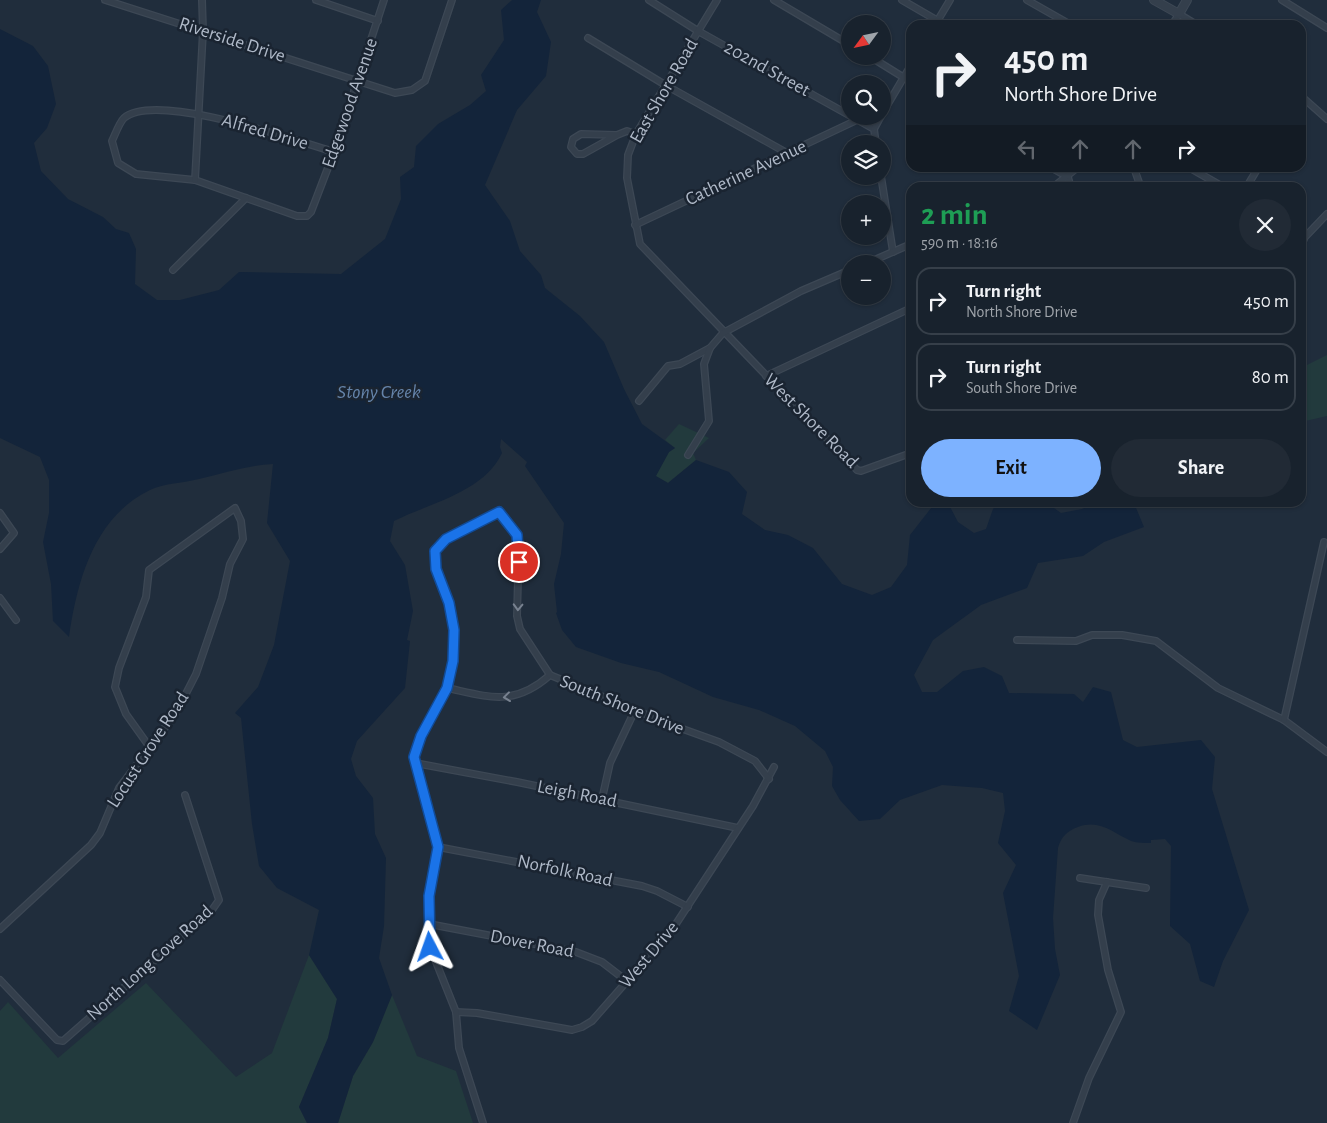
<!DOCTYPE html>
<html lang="en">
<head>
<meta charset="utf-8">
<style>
	:root { --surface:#18222d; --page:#212a35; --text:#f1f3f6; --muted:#9fa4aa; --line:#363f49; --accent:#7db2ff }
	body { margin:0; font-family:"Alegreya Sans",sans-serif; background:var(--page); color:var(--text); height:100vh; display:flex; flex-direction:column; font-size:19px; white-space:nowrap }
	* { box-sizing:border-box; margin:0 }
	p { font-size:16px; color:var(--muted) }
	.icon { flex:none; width:28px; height:28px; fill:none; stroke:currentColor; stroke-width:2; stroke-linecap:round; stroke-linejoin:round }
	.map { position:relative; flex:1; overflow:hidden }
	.side { position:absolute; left:906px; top:182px; width:400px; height:325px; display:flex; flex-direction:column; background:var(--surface); border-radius:15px; box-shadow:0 1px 4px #0004,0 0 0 1px var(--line) }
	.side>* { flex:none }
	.hud { position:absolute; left:906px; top:20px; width:400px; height:152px; border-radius:15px; box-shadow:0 1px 4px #0004,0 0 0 1px var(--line); background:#18222d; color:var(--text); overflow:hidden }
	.needle { width:32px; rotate:237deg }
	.buttons { position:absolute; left:841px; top:15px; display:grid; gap:10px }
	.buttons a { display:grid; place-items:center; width:50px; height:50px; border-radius:50%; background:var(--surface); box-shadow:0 1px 4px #0004,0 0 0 1px var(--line); font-size:25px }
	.pin { position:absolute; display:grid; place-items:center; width:42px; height:42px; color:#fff; margin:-21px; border:2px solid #fff; border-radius:50%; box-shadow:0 1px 5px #0007 }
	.me { position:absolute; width:55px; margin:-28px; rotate:356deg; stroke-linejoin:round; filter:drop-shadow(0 0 4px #0008) }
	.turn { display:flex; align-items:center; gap:18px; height:105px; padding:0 15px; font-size:22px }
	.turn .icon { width:65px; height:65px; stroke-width:2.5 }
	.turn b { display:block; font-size:35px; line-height:42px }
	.lanes { display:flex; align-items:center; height:48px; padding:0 15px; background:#0003; justify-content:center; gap:25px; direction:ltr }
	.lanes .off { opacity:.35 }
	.round { display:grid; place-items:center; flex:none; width:52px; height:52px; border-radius:26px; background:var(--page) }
	.headline { display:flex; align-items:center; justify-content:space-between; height:85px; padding:0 15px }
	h1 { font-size:30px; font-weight:600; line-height:38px; color:#1e9e55 }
	.primary-button { display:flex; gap:10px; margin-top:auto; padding:10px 15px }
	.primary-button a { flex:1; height:58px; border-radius:30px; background:var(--accent); color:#111; font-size:20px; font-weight:600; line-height:58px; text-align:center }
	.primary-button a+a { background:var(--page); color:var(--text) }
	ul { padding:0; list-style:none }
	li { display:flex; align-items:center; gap:15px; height:68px; margin:0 10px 8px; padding:0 5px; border:2px solid var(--line); border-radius:15px }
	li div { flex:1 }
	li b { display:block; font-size:19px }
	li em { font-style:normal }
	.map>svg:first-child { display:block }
</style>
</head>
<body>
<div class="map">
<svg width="1327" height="1123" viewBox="0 0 1327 1123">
	<rect width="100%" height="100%" fill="#202d3c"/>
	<g fill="#223a3d">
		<path d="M 1327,355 L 1327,416 L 1301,422 L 1301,368 Z"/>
		<path d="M 679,424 L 709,438 L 693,453 L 696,460 L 668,483 L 655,476 L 669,452 L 675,448 L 665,440 Z"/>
		<path d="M 309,955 L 337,999 L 328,1038 L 299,1107 L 307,1123 L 0,1123 L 0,1011 L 8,1002 L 58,1058 L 146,983 L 236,1077 L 272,1053 Z"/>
		<path d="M 392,995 L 417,1056 L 456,1071 L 473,1123 L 338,1123 L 353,1076 L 373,1042 Z"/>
	</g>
	<path fill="#13243a" d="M 512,0 L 541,0 L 537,12 L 551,42 L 546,76 L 517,110 L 485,185 L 510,221 L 520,251 L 541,275 L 545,288 L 580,316 L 604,342 L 624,389 L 642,424 L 675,448 L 669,452 L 656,476 L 668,483 L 696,460 L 729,472 L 747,492 L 742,514 L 765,530 L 788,535 L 813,548 L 842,584 L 872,595 L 891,587 L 907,565 L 910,535 L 935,503 L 948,503 L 958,522 L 974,533 L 986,529 L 993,509 L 998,503 L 1047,503 L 1061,513 L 1082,509 L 1095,503 L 1134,503 L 1144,527 L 1104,542 L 1083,556 L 1038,563 L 1027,588 L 981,605 L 933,640 L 914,675 L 922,692 L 937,692 L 963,671 L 984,667 L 1002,676 L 1009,693 L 1074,694 L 1083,702 L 1093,687 L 1111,692 L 1123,740 L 1137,747 L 1201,740 L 1215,757 L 1212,789 L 1249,910 L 1223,961 L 1214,987 L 1200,981 L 1190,944 L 1170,926 L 1171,846 L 1165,839 L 1151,840 L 1151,843 C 1145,843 1137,843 1131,841 C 1113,833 1100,819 1078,827 C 1067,831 1061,837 1058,848 L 1053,918 L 1055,949 L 1060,975 L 1037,1030 L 1009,1011 L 1019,976 L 1003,893 L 1016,865 L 998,843 L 1005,811 L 1003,793 L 982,788 L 942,785 L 900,800 L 880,819 L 859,821 L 840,800 L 832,786 L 833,767 L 825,751 L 795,726 L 759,710 L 713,697 L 659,672 L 621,663 L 576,647 L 562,630 L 556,613 L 557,612 L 554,584 L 561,554 L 564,523 L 525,466 L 527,462 L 501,439 L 500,447 L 502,453 C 484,492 430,503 394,521 L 390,541 L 405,565 L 413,611 L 407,640 L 410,641 L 405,688 L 357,741 L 351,759 L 356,776 L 373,798 L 375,834 L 386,858 L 384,926 L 379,958 L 392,995 L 373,1042 L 353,1076 L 338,1123 L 307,1123 L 299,1107 L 328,1038 L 337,999 L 309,955 L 319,910 L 277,888 L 259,866 L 252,824 L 241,718 L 235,713 L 258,687 L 274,645 L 290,561 L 267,523 L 273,464 C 248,465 224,473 199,479 C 184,483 164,483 150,490 C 94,517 77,581 69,637 L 53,621 L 51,584 L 43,542 L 49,513 L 49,480 L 40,457 L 0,438 L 0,29 L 33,46 L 48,66 L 56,104 L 47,128 L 34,143 L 41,171 L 68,199 L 103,217 L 116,229 L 129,233 L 136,249 L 135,284 L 157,300 L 180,300 L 219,290 L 239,272 L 341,274 L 385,239 L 401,199 L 400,177 L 414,167 L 416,146 L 438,124 L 470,105 L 486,91 L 481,75 L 504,40 L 501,10 Z"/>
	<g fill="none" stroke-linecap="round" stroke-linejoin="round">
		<g stroke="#3d4855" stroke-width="8">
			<g id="minor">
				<path d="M 105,0 L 395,93 L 412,90 L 425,81 L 452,0"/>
				<path d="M 316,0 L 378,21"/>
				<path d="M 649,0 L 698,31 L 874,129 L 876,144"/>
				<path d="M 717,0 L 636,134 L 628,155 L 627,178 L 640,244 L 857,470 L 861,471 L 911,453"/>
				<path d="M 774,0 L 850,45"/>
				<path d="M 902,0 L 945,25"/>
				<path d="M 1027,0 L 1071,25"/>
				<path d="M 1282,0 L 1327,28"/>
				<path d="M 935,25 L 950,0"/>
				<path d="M 1172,25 L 1179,14 L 1197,25"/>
				<path d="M 588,38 L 667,86 L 787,153"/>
				<path d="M 869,56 L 911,82"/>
				<path d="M 1301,96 L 1327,119"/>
				<path d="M 882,114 L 911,65"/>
				<path d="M 874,129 L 881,116"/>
				<path d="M 617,135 L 583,154 L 577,154 L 571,147 L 573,139 L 581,134 L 617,135 L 627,131 L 636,134"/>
				<path d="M 334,152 C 294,140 156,91 124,118 C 119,123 115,135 112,141 L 118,163 L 136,174 L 195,180 L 297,216 L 307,216 L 311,212 L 334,152 L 384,0"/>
				<path d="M 1052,168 L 1068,177 L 1071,188"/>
				<path d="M 1134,168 L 1141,188"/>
				<path d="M 1190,168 L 1225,188"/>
				<path d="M 881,176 L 893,252"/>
				<path d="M 195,180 L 203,31 L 202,0"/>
				<path d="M 1052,188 L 1077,168"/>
				<path d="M 1246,188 L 1258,168"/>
				<path d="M 635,225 L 857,120"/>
				<path d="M 1301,246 L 1305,237 L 1327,214"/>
				<path d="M 865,264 L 911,244"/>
				<path d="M 173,270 L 246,198"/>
				<path d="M 766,376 L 911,308"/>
				<path d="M 639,401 L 668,366 L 680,364 L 710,348"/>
				<path d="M 688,455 L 709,421 L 704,364 L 710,348 L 723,333 L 801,291 L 850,270"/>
				<path d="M 0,513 L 14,533 L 0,549"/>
				<path d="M 0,598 L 16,620"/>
				<path d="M 1017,640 L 1076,641 L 1092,635 L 1122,635 L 1156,641 L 1218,688 L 1284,720 L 1327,752"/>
				<path d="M 447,688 C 489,697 514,707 550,675"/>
				<path d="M 1284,720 L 1324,542"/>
				<path d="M 415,763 L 517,782 L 738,828"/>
				<path d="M 602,799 L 610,763 L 635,710"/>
				<path d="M 438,847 L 642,886 L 657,891 L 688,907"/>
				<path d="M 1080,878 L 1146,888"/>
				<path d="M 429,924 L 576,952 L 602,962 L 628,982"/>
				<path d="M 0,929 L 91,845 L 100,833 L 119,788 L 176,713 L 196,674 L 222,598 L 230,564 L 243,539 L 241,521 L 235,508 L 149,570 L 146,597 L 119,668 L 115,687 L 126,714 L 151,749"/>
				<path d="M 0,980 L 57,1040 L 63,1041 L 212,910 L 219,900 L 185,795"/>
				<path d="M 456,1012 L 477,1013 L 572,1030 L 582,1027 L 592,1021 L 672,930 L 753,806 L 774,767"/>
				<path d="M 483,1123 L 459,1048 L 456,1012 L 430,947 L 429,895 L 438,847 L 414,757 L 421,736 L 447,688 L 453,661 L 452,617 L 437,569 L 435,551 L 446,539 L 499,512 L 513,528 L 519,541 L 517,616 L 520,629 L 550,675 L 669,724 L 719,742 L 755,761 L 769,779"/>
				<path d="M 1073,1123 L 1089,1078 L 1121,1012 L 1108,970 L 1098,915 L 1099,900 L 1107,882"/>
			</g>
		</g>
		<g stroke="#3d4855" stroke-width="10">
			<path id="tertiary" d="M 1154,0 L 1179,14 L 1187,0"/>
		</g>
		<use href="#minor" stroke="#343f4c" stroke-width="5.5"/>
		<use href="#tertiary" stroke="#343f4c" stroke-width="8"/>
	</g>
	<defs><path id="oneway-chevron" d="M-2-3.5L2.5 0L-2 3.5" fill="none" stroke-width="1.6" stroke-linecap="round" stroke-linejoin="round" transform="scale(1.25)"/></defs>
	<g stroke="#788290">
		<use href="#oneway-chevron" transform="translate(518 607) rotate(92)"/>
		<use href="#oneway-chevron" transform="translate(507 697) rotate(173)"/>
	</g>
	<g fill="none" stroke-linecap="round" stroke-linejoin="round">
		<g stroke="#114b97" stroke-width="12">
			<path id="route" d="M 430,947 L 429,896 L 438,847 L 414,757 L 421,736 L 447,688 L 453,661 L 454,630 L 449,603 L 436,569 L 435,551 L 446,539 L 499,512 L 517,535 L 519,562"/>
		</g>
		<use href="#route" stroke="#1a73e8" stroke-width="9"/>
	</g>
	<g text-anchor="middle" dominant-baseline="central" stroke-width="5" stroke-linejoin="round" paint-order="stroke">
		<g font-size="19" fill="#afb9c8" stroke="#1a2431">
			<text transform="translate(232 40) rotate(18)">Riverside Drive</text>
			<text transform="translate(767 69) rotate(29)">202nd Street</text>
			<text transform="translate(664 91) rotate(-60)">East Shore Road</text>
			<text transform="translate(350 103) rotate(-71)">Edgewood Avenue</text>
			<text transform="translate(265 132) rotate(16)">Alfred Drive</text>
			<text transform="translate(746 173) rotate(-25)">Catherine Avenue</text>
			<text transform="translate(811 421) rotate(45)">West Shore Road</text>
			<text transform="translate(622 705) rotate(22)">South Shore Drive</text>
			<text transform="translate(148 750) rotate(-57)">Locust Grove Road</text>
			<text transform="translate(577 794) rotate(11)">Leigh Road</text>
			<text transform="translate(565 871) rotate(12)">Norfolk Road</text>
			<text transform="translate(532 944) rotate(11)">Dover Road</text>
			<text transform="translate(649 955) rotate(-50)">West Drive</text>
			<text transform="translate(150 963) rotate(-42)">North Long Cove Road</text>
		</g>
		<g font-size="20" font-style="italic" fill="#6584aa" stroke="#1a2431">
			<text x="379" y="392">Stony Creek</text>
		</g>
	</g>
</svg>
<div class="buttons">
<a><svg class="needle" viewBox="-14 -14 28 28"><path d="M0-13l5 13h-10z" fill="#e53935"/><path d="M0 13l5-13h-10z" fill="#9fa4aa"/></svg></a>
<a><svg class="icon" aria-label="search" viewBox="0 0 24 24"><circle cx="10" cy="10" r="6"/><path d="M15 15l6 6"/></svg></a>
<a><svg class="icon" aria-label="layers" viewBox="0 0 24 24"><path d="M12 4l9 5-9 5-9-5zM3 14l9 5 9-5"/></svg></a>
<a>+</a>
<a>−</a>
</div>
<div class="pin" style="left:519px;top:562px;background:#d93025"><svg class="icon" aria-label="arrive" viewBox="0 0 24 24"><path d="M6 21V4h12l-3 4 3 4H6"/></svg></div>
<svg class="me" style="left:430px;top:947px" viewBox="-20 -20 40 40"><path d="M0-17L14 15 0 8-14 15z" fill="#1a73e8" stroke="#fff" stroke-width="4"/></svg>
<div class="hud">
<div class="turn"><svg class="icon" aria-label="right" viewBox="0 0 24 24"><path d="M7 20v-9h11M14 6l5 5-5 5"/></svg><div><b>450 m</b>North Shore Drive</div></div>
<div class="lanes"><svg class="icon off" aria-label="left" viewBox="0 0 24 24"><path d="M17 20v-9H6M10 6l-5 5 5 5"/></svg><svg class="icon off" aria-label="ahead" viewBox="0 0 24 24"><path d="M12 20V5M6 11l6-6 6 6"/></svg><svg class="icon off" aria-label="ahead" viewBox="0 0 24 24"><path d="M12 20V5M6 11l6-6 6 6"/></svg><svg class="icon" aria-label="right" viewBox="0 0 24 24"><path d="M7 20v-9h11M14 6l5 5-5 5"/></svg></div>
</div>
<section class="side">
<div class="headline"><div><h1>2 min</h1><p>590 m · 18:16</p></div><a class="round"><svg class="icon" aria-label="close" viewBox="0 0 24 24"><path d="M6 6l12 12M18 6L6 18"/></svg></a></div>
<ul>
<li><svg class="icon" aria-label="right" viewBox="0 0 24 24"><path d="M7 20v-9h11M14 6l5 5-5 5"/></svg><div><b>Turn right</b><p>North Shore Drive</p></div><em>450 m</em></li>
<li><svg class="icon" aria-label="right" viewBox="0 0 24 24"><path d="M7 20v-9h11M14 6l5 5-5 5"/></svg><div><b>Turn right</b><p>South Shore Drive</p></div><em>80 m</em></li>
</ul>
<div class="primary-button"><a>Exit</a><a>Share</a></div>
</section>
</div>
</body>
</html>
